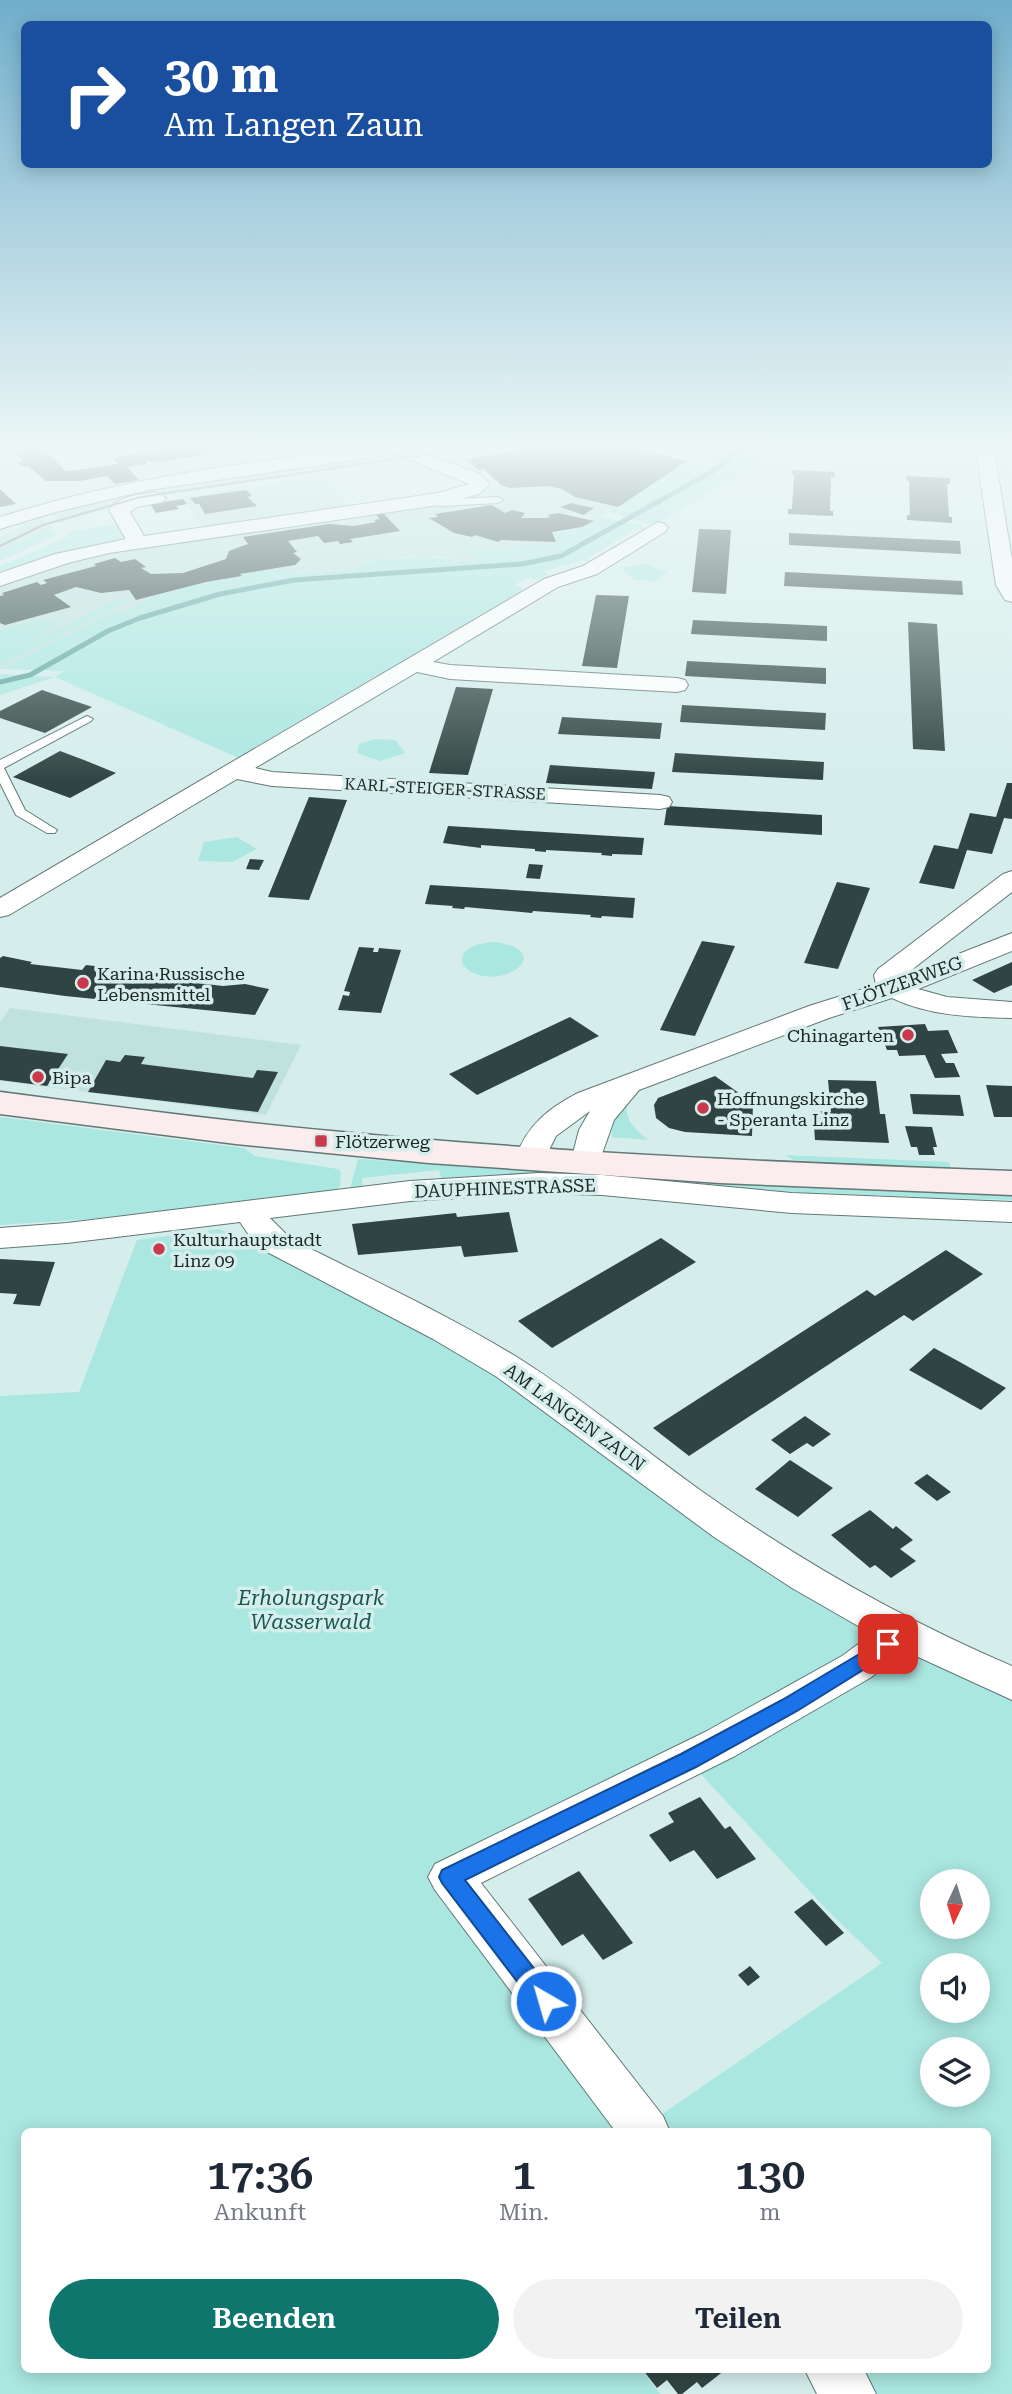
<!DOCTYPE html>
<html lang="de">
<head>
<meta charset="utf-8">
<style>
	:root { --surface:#fff; --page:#f2f2f3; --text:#1f2937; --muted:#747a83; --accent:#0f766e }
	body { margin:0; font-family:"Roboto Serif",serif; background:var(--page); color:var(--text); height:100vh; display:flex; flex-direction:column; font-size:26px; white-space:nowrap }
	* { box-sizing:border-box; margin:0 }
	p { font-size:23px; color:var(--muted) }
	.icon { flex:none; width:38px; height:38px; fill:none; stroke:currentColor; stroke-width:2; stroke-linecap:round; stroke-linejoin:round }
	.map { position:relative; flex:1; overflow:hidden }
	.side { position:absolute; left:21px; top:2128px; width:970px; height:245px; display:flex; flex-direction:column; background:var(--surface); border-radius:10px; box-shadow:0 4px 18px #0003 }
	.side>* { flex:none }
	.top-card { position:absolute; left:21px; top:21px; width:971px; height:147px; border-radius:10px; box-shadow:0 4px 18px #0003; background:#1a4fa0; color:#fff; overflow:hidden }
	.needle { width:46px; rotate:184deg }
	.tools { position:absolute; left:920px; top:1869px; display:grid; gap:14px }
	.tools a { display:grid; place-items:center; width:70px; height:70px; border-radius:50%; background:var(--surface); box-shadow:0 4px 18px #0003; font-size:35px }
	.pin { position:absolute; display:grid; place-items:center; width:60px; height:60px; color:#fff; margin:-30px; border-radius:14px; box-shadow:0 4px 10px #0006 }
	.me { position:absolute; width:77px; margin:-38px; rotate:322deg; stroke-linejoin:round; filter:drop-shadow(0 0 5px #0008) }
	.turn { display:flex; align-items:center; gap:24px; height:147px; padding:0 28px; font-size:32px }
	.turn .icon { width:91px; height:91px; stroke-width:2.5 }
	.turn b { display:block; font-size:49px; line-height:60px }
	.eta { display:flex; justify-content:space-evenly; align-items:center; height:119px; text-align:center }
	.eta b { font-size:42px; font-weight:600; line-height:49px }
	.action { display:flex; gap:14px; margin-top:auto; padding:14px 28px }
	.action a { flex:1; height:80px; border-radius:42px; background:var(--accent); color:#fff; font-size:28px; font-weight:600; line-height:80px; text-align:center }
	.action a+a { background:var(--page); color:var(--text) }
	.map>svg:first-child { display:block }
</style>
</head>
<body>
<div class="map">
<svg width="1012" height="2394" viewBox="0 0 1012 2394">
	<rect width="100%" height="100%" fill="#d5eeec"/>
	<g fill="#c0e2de">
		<path d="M 528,448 L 632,448 L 688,461 L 588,526 L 553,533 L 557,542 L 522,546 L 511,550 L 470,549 L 477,561 L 470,562 L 436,556 L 414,556 L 361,562 L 357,569 L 242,575 L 206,582 L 152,597 L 138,607 L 106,615 L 16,661 L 9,668 L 0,669 L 0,585 L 108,550 L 461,499 L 501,485 L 491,476 L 474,469 L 461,458 Z"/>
		<path d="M 395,454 L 405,458 L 163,495 L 128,502 L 60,523 L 51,513 L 147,490 Z"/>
		<path d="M 324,476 L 352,510 L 206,531 L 182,497 Z"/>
		<path d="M 41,517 L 51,527 L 0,551 L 0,537 Z"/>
		<path d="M 10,1008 L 301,1045 L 266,1115 L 0,1081 L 0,1022 Z"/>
	</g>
	<g fill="#abe7e1" fill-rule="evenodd">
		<path d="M 727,448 L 767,448 L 763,460 L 747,468 L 672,453 Z"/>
		<path d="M 688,461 L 735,471 L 737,476 L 658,523 L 647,524 L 609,512 Z"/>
		<path d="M 600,517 L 644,526 L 648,531 L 636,529 L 586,559 L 593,562 L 582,560 L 544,571 L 548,575 L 537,580 L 528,577 L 515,585 L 524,589 L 415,653 L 418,655 L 382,676 L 377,675 L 247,752 L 241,759 L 55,677 L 0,695 L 0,674 L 55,677 L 64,671 L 0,669 L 9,667 L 16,661 L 106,615 L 137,607 L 151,597 L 206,582 L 242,577 L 242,574 L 285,568 L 297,573 L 356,569 L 361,562 L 426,556 L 460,561 L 476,561 L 469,549 L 511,550 L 521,546 L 556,542 L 553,533 L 582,528 Z"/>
		<path d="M 120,523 L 131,541 L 35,561 L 0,574 L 0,566 L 61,540 L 67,537 L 68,532 Z"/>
		<path d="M 51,527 L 56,533 L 55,536 L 0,561 L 0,551 Z"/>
		<path d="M 646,564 L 667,572 L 656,581 L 635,580 L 621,568 Z"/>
		<path d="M 121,598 L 129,601 L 0,665 L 0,630 L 42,619 L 57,624 L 44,630 L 48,632 L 29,642 L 31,643 Z"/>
		<path d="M 374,739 L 395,740 L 405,753 L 380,761 L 357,753 L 359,744 Z"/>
		<path d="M 237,837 L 257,849 L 232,862 L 198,861 L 204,842 Z"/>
		<path d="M 495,942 C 563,952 493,998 463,965 C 458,946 481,943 495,942 Z"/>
		<path d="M 627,1102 C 624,1120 635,1129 648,1140 L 612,1137 L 611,1118 Z"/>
		<path d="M 0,1117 L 244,1148 L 255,1156 L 338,1169 L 341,1172 L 340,1186 L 336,1191 L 89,1219 L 0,1225 Z"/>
		<path d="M 785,1155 L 949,1162 L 951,1168 L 794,1160 Z"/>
		<path d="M 358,1159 L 647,1177 L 646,1183 L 442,1180 L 439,1170 L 362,1178 L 363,1188 L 350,1189 Z"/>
		<path d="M 667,1178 L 860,1189 L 1012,1194 L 1012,1200 L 941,1198 L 936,1202 L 927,1202 L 921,1197 L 822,1193 L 817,1197 L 808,1197 L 802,1192 L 666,1186 Z"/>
		<path d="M 219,1229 L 269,1251 L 481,1361 L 728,1542 L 871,1634 L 848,1660 L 434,1884 L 633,2131 L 24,2132 L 24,2370 L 642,2370 L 660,2394 L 0,2394 L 0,1396 L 79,1392 L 137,1240 Z"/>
		<path d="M 910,1644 L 1012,1694 L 1012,2394 L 868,2394 L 848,2370 L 987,2370 L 987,2132 L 660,2132 L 652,2121 L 882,1963 L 829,1912 L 696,1769 ZM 933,1881 L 978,1881 L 978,1927 L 933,1927 ZM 933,1965 L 978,1965 L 978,2011 L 933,2011 ZM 933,2049 L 978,2049 L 978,2095 L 933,2095 Z"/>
	</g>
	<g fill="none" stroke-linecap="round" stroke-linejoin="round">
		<path stroke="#5da6a0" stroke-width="5" d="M 0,682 L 30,675 L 108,631 L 140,618 L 220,594 L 294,580 L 522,564 L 561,556 L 715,470 L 744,448"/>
	</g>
	<g fill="#304543">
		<path d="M 6,448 L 44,448 L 65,471 L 70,471 L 118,464 L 112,458 L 166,448 L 228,448 L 231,451 L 205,451 L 208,453 L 193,457 L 176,457 L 178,458 L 163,462 L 145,461 L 147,464 L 127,467 L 139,480 L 115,484 L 107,476 L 80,481 L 46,481 L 28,466 L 22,467 L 18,462 L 23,461 L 14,451 L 10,452 Z"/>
		<path d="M 528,448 L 631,448 L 687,461 L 618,507 L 575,497 L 562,489 L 548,486 L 510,488 L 501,485 L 484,469 L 479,470 L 467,460 Z"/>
		<path d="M 882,448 L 930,448 L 932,450 L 899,452 Z"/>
		<path d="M 792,470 L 835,472 L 834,478 L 831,477 L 830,511 L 833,511 L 833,516 L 788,514 L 788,509 L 792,509 L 794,475 L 792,475 Z"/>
		<path d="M 906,476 L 950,478 L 950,484 L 947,484 L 949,517 L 952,517 L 952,523 L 907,520 L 907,515 L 910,515 L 909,481 L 907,481 Z"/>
		<path d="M 0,489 L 16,504 L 0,507 Z"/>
		<path d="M 246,490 L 252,496 L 247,497 L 257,506 L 205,514 L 199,504 L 195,504 L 190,498 Z"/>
		<path d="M 183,499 L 187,504 L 176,506 L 179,509 L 156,513 L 150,504 Z"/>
		<path d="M 572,503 L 575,504 L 594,508 L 584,515 L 560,507 Z"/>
		<path d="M 492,505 L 505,513 L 512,510 L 525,513 L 521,518 L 546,518 L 550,517 L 548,515 L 558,513 L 594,521 L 582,527 L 552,532 L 556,542 L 501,540 L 498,542 L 475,535 L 472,537 L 454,533 L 429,518 L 438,517 L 435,514 Z"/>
		<path d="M 383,513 L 400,531 L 350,539 L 353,542 L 340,544 L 338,541 L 324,543 L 318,536 L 288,541 L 297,552 L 293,553 L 301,559 L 295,565 L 240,574 L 242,576 L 206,582 L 136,600 L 129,590 L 101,593 L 76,587 L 54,595 L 71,607 L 5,625 L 0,623 L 0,596 L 4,595 L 2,593 L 37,582 L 41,585 L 47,583 L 43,580 L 96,566 L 94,564 L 115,558 L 121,562 L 135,559 L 146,567 L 141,568 L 151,574 L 183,573 L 226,559 L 229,551 L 248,544 L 243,537 L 329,524 L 354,526 L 376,522 L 374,520 L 380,519 L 375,514 Z"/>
		<path d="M 699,529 L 731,530 L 726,594 L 692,592 Z"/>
		<path d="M 789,533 L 960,541 L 961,554 L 789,545 Z"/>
		<path d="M 785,572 L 962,581 L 963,595 L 784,586 Z"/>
		<path d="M 596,595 L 629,596 L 617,668 L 582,666 Z"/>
		<path d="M 693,620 L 827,626 L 827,641 L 691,634 Z"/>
		<path d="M 908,622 L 937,624 L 945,751 L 913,749 Z"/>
		<path d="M 687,661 L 826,668 L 826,684 L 685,676 Z"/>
		<path d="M 456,687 L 493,689 L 468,775 L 429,773 Z"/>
		<path d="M 42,690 L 92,707 L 45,733 L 0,718 L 0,711 Z"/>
		<path d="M 682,705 L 826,713 L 825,730 L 680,722 Z"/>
		<path d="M 562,717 L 662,723 L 660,739 L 558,734 Z"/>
		<path d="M 60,751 L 84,760 L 116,773 L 70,798 L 13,777 Z"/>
		<path d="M 675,753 L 824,762 L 823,780 L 672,772 Z"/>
		<path d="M 550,765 L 655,772 L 652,789 L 546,783 Z"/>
		<path d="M 1007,783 L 1012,783 L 1012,819 L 1004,818 L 992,854 L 967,850 L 954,889 L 919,883 L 934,845 L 958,849 L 970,813 L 996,817 Z"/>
		<path d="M 309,797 L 347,800 L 309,900 L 268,897 Z"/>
		<path d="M 667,806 L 822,815 L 822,835 L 664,825 Z"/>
		<path d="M 448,826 L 579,834 L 644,838 L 642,855 L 612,854 L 612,856 L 601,855 L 602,853 L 546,850 L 546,852 L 535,851 L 535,849 L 481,845 L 481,848 L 443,843 Z"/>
		<path d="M 250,859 L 264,860 L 259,870 L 246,869 Z"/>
		<path d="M 529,864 L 543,865 L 540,879 L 526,878 Z"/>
		<path d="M 837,882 L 870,888 L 838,969 L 804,963 Z"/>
		<path d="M 430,885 L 498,889 L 635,898 L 633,918 L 602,916 L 601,918 L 590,917 L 591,915 L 533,911 L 532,913 L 465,907 L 464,909 L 452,908 L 453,906 L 425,904 Z"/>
		<path d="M 702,941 L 735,946 L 695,1036 L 660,1030 Z"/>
		<path d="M 359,947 L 374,948 L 373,952 L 378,952 L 379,948 L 401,950 L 381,1013 L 338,1010 L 343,995 L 349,996 L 350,992 L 344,991 Z"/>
		<path d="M 3,956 L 32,962 L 30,964 L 82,970 L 86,965 L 104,967 L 101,972 L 153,978 L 156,973 L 174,975 L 171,980 L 223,986 L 245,984 L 269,989 L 255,1015 L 65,996 L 0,987 L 0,958 Z"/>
		<path d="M 1012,962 L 1012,985 L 994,993 L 972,980 Z"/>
		<path d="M 570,1017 L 599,1036 L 477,1095 L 449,1074 Z"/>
		<path d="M 925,1024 L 928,1031 L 948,1030 L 958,1053 L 941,1054 L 946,1063 L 954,1063 L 960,1077 L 935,1078 L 925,1055 L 899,1056 L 897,1050 L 887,1050 L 878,1027 Z"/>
		<path d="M 0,1046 L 68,1054 L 47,1086 L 0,1080 Z"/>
		<path d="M 125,1055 L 145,1057 L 141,1064 L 253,1078 L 257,1070 L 278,1072 L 258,1112 L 88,1092 L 106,1060 L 120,1062 Z"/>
		<path d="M 715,1076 L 753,1103 L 752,1136 L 685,1132 L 669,1128 L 656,1118 L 654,1105 L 658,1098 Z"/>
		<path d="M 828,1080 L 876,1081 L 880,1114 L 885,1114 L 889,1143 L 815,1140 L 813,1111 L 831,1112 Z"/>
		<path d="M 986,1085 L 1012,1086 L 1012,1117 L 994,1117 Z"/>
		<path d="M 910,1094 L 960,1095 L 964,1116 L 913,1114 Z"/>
		<path d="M 905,1126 L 932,1127 L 937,1147 L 933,1147 L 935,1155 L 919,1155 L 917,1147 L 911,1147 Z"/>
		<path d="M 509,1212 L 518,1252 L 464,1257 L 461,1246 L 358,1255 L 352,1224 L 456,1213 L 457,1217 Z"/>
		<path d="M 661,1238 L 696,1262 L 552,1348 L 518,1321 Z"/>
		<path d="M 946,1250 L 983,1274 L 913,1321 L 904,1315 L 689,1456 L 653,1428 L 867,1290 L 875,1296 Z"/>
		<path d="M 0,1259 L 55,1262 L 40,1306 L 13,1304 L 17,1294 L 0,1293 Z"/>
		<path d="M 934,1348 L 958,1361 L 1006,1388 L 981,1410 L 909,1370 Z"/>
		<path d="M 805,1416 L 831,1434 L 813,1447 L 807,1443 L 790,1454 L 771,1440 Z"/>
		<path d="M 790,1460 L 833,1488 L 798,1517 L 755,1489 Z"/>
		<path d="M 927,1474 L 951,1492 L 937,1501 L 914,1483 Z"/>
		<path d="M 870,1510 L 893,1529 L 896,1526 L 913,1540 L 900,1549 L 916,1561 L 891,1578 L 875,1565 L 870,1568 L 831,1535 Z"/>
		<path d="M 700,1797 L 725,1829 L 730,1826 L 756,1859 L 717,1879 L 694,1850 L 670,1862 L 649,1835 L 674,1822 L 668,1813 Z"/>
		<path d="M 579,1871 L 633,1943 L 603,1960 L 583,1934 L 562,1946 L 528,1899 Z"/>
		<path d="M 812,1899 L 844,1933 L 826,1946 L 794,1912 Z"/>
		<path d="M 750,1966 L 760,1977 L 748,1986 L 738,1975 Z"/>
		<path d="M 643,2370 L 725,2370 L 702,2388 L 697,2382 L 682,2394 L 678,2394 L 667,2380 L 657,2388 Z"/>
	</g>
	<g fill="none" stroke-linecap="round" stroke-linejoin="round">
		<g stroke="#617876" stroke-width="2">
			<g id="service">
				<path d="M 661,448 L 716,448 L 711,451 L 665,451 Z"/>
				<path d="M 432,497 L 442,500 L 498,497 L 503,500 L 498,503 L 441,506 L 429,502 L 429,498 Z"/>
				<path d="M 87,716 L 93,719 L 91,721 L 4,768 L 25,810 L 57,830 L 55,833 L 47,833 L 16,815 L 0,783 L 0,760 Z"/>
			</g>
		</g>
		<g stroke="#617876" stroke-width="2">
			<g id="minor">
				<path d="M 363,448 L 412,448 L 480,474 L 490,484 L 479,494 L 439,505 L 109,553 L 68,563 L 0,586 L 0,573 L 55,554 L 126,539 L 109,510 C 121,495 138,495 156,492 L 166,498 L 163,502 L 137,507 L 130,512 L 144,536 L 438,493 L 469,484 L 396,454 L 149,490 L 56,512 L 0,529 L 0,517 C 119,479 240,463 363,448 Z"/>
				<path d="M 978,448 L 992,448 L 994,451 L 1012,559 L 1012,602 L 1005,600 L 996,585 L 976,451 Z"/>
				<path d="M 658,522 L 665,524 L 668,528 L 665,532 L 597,574 L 558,587 L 433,662 L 450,665 L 677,678 L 685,680 L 688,685 L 685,690 L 677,692 L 450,679 L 417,672 L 255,768 L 272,772 L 660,795 L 669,797 L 672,802 L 669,807 L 660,809 L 272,786 L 237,779 L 9,915 L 0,917 L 0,898 L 544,579 L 583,566 Z"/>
				<path d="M 1012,871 L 1012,892 L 905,975 L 1012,933 L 1012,951 L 918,989 L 947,997 L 1012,1002 L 1012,1018 C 970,1017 930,1016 892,998 L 829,1018 L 639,1090 L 614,1120 L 597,1168 L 586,1171 L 575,1168 L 571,1161 L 579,1130 L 590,1111 L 556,1136 L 542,1164 L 531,1166 L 520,1164 L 516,1157 C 527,1125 549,1108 578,1093 L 809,1006 L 876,985 L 874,975 L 878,969 L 1003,874 Z"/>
				<path d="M 538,1173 L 602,1175 L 792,1193 L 1012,1202 L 1012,1222 L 792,1213 L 602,1195 L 538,1193 L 410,1201 L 270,1218 L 291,1239 C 368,1278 447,1314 520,1359 C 583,1399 640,1447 700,1490 C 797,1559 902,1619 1012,1666 L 1012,1700 L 905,1651 L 870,1678 L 735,1756 L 481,1883 L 663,2116 L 670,2132 L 616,2132 L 435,1890 L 428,1877 L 435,1864 L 705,1732 L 842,1656 L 872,1634 L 792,1588 L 714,1537 L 497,1377 L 433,1339 L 269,1253 L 251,1238 L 240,1222 L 67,1243 L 0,1248 L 0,1228 L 67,1223 L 410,1181 Z"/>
				<path d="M 805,2370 L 864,2370 L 876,2394 L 817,2394 Z"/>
			</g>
		</g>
		<g stroke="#617876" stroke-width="3">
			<path id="secondary" d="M 0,1092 C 110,1106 220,1121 331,1131 C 557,1153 785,1163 1012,1171 L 1012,1195 L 720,1183 L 429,1163 L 236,1144 L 0,1114 Z"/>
		</g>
		<use href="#service" fill="#fff" fill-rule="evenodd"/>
		<use href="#minor" fill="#fff" fill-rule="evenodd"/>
		<use href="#secondary" fill="#fbeded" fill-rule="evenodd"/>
		<path stroke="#798a89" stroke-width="2" d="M 0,546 L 43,525 L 141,497 L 470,448"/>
	</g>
	<linearGradient id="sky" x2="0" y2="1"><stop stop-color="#70aecb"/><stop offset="0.57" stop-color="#ecf7f6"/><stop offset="1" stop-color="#ecf7f6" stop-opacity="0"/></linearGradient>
	<rect width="1012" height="783" fill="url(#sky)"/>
	<path fill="#1a73e8" stroke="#114b97" stroke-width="2" d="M 888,1637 L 895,1639 L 898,1644 L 895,1650 L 797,1711 L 696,1767 L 465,1880 L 554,1994 L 557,2001 L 554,2009 L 546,2012 L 538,2009 L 442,1883 L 439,1877 L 442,1870 L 681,1754 L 782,1700 Z"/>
	<g fill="#c9394b" stroke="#d5eeec" stroke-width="2.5">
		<circle cx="83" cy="983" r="7"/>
		<circle cx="908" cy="1035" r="7"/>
		<circle cx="38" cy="1077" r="7"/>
		<circle cx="703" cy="1108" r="7"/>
		<rect x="314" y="1134" width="14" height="14" rx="3.5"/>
		<circle cx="159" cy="1249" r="7"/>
	</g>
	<g text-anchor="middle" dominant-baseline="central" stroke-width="7" stroke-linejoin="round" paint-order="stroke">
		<g font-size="16" fill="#1d2726" stroke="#d5eeec">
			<text transform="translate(445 789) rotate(3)">KARL-STEIGER-STRASSE</text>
		</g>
		<g font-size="18" fill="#1d2726" stroke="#d5eeec" text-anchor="start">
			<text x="97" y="973">Karina Russische<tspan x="97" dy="21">Lebensmittel</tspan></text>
			<text x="894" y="1035" text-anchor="end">Chinagarten</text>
			<text x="52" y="1077">Bipa</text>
			<text x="717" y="1098">Hoffnungskirche<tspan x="717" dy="21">- Speranta Linz</tspan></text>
			<text x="335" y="1141">Flötzerweg</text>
			<text x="173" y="1239">Kulturhauptstadt<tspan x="173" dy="21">Linz 09</tspan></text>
		</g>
		<g font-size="18" fill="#1d2726" stroke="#d5eeec">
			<text transform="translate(902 983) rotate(-20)">FLÖTZERWEG</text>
			<text transform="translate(505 1188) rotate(-2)">DAUPHINESTRASSE</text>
			<text transform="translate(575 1417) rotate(36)">AM LANGEN ZAUN</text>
		</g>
		<g font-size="21" font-style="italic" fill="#185752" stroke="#d5eeec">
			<text x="311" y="1598">Erholungspark<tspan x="311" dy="24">Wasserwald</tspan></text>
		</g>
	</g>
</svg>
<div class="tools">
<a><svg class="needle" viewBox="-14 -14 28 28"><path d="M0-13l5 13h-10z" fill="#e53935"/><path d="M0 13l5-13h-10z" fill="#747a83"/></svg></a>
<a><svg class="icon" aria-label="sound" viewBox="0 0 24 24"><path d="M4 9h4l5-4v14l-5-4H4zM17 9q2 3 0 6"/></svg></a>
<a><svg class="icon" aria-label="layers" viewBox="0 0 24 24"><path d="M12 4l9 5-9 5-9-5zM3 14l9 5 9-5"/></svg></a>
</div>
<div class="pin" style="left:888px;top:1644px;background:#d93025"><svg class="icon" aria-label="arrive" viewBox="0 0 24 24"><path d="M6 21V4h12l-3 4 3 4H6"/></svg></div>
<svg class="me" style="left:546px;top:2001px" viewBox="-20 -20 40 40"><circle r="17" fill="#1a73e8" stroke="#fff" stroke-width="3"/><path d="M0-11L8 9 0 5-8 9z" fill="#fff"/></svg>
<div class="top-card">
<div class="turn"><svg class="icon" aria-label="right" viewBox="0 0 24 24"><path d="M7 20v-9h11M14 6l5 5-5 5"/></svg><div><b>30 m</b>Am Langen Zaun</div></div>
</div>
<section class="side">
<div class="eta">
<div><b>17:36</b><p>Ankunft</p></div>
<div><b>1</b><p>Min.</p></div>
<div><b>130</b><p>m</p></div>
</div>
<div class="action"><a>Beenden</a><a>Teilen</a></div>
</section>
</div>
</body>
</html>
